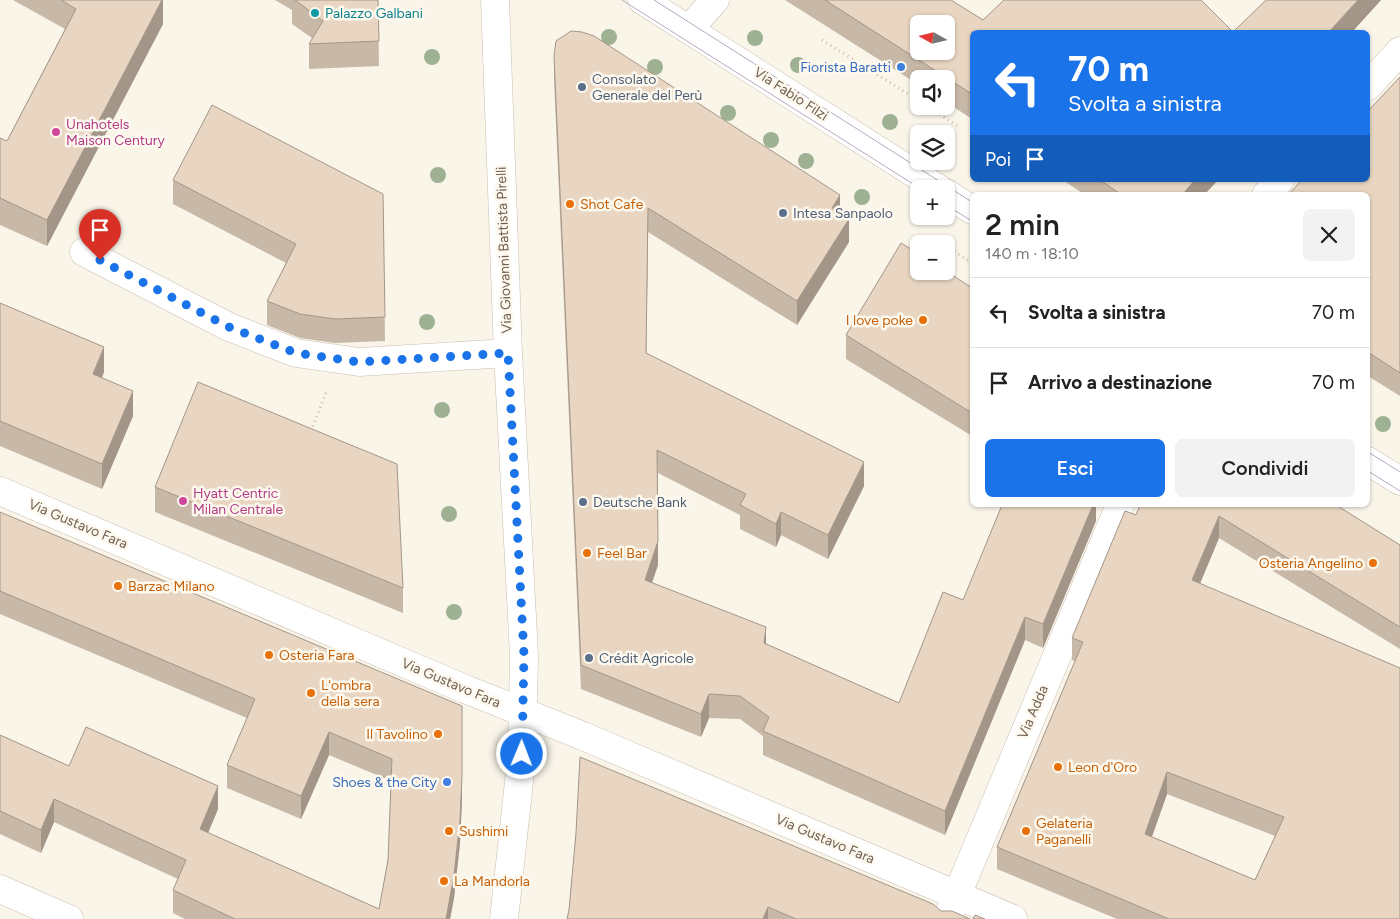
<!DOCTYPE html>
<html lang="it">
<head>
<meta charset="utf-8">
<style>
	:root { --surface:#fff; --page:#f2f2f2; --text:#222; --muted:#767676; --line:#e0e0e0; --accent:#1a73e8 }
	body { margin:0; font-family:Figtree,sans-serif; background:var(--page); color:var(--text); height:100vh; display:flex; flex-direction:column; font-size:19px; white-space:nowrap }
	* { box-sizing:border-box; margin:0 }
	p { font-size:16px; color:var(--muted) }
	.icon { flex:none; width:28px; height:28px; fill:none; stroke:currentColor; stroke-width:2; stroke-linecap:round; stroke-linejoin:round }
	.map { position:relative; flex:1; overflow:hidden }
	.side { position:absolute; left:970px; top:192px; width:400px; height:315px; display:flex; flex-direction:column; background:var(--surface); border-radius:8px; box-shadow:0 1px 4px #0004 }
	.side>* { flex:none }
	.top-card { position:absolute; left:970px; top:30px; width:400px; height:152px; border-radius:8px; box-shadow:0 1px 4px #0004; background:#1a73e8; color:#fff; overflow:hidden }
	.needle { width:32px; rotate:278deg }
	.buttons { position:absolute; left:910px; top:15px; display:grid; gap:10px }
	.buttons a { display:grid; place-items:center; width:45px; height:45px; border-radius:8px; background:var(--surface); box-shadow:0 1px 4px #0004; font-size:25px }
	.pin { position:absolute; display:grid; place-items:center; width:42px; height:42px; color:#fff; margin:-51px -21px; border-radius:50% 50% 50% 0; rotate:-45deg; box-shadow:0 0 5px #0007 }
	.pin .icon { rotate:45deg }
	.me { position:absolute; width:55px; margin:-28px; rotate:1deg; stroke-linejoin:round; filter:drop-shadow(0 0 4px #0008) }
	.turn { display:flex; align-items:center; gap:18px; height:105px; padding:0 15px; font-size:22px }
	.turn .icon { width:65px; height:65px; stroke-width:2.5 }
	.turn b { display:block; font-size:35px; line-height:42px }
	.then { display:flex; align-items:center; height:48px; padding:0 15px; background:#0003; gap:10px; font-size:19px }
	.round { display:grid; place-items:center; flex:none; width:52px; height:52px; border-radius:8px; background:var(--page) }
	.summary { display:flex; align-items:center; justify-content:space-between; height:85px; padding:0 15px }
	h1 { font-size:30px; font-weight:600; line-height:38px }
	.primary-button { display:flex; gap:10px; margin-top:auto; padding:10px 15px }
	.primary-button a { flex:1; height:58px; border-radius:8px; background:var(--accent); color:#fff; font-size:20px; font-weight:600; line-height:58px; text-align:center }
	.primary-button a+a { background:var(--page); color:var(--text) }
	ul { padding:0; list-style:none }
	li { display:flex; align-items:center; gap:15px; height:70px; padding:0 15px; border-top:1px solid var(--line) }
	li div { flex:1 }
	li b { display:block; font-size:19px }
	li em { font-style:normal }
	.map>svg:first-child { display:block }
</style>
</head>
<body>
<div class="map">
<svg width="1400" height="919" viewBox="0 0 1400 919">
	<rect width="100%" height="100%" fill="#faf5e9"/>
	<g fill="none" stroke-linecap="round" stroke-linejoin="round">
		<g stroke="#cabeb0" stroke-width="29">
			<g id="minor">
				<path d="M 495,0 L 508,353 L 524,655 L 522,754 L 504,919"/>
				<path d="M 642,0 L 939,189"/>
				<path d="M 689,29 L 715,0"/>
				<path d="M 1368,86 L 1400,51"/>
				<path d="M 946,193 L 972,210"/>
				<path d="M 1266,195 L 1280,180"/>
				<path d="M 84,252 L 229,327 L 296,353 L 359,362 L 508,353"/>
				<path d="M 1368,461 L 1400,481"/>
				<path d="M 0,491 L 465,689 L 583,736 L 1013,919"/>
				<path d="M 0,889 L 69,919"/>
				<path d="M 947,919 L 1120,505"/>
			</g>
		</g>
		<g stroke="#d0bba7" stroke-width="3" stroke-dasharray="1 4" stroke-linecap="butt">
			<path d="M 822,40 L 919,101"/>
			<path d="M 927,106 L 959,127"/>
			<path d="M 933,237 L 943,244"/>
			<path d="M 946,246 L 972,263"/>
			<path d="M 311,431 L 327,390"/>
		</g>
		<use href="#minor" stroke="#fff" stroke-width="28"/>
		<g stroke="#b9a8c2" stroke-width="1">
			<path d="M 622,0 L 921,189"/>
			<path d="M 654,0 L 972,202"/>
			<path d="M 946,205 L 972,221"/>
			<path d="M 1368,452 L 1400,472"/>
			<path d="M 1368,471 L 1400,491"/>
		</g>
	</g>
	<g fill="#9fb193">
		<circle cx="609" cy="37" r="8"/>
		<circle cx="755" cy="38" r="8"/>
		<circle cx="432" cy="57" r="8"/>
		<circle cx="798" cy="65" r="8"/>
		<circle cx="655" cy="67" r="8"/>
		<circle cx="728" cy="113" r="8"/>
		<circle cx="890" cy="122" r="8"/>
		<circle cx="771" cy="140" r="8"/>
		<circle cx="806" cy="161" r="8"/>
		<circle cx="438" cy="175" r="8"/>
		<circle cx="862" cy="197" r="8"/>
		<circle cx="427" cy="322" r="8"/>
		<circle cx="442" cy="410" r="8"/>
		<circle cx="1383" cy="424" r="8"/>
		<circle cx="449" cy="514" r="8"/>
		<circle cx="454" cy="612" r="8"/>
	</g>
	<g fill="#c8b8a7" fill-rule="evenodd">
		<path d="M 13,0 L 163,0 L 163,24 L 47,246 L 0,225 L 0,138 L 7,141 L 65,29 Z"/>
		<path d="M 275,0 L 378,0 L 379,66 L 309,69 L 309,44 L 312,38 L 292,24 L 292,10 Z"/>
		<path d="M 785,0 L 951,0 L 983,20 L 1233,32 L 1381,0 L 1352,32 L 972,32 L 972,119 L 946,102 L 946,79 L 919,79 L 919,85 Z"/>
		<path d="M 554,56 L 840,213 L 849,242 L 797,325 L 648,232 L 646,353 L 864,486 L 828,559 L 781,535 L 776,547 L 740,529 L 740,515 L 658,473 L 658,565 L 652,582 L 766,644 L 899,703 L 963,600 L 1096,505 L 1096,521 L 1043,648 L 1025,640 L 945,835 L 763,755 L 763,736 L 740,719 L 709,718 L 701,737 L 581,689 L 554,80 Z"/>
		<path d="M 1400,77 L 1400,396 L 1368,376 L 1368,195 Z"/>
		<path d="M 173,180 L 383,194 L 385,341 L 335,343 L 300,338 L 267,325 L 267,301 L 286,263 L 173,204 Z"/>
		<path d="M 1063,180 L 1218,180 L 1204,195 L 1085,195 Z"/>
		<path d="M 972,288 L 972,436 L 846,359 L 846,335 Z"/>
		<path d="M 0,303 L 104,372 L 102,378 L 133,416 L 102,489 L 0,446 Z"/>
		<path d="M 155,487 L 403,588 L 403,613 L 155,512 Z"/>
		<path d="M 1336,505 L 1400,545 L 1400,649 L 1219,538 L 1200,584 L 1400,919 L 1117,919 L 997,869 L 997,847 L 1075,661 L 1072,660 L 1072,638 L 1136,515 ZM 1167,794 L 1275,836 L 1255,880 L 1152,837 Z"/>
		<path d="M 0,512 L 462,800 L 460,843 L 454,898 L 450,919 L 185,919 L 173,913 L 173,890 L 178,879 L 54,822 L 41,853 L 0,834 L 0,735 L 69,766 L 218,809 L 208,833 L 379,909 L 388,860 L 391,781 L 329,755 L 301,819 L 227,788 L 227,765 L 247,718 L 0,614 Z"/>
		<path d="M 576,833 L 941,911 L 970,919 L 567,919 L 569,910 Z"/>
	</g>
	<g fill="#a39688">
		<path d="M 162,0 L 163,0 L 163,24 L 47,246 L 47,220 Z"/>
		<path d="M 1358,0 L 1381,0 L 1352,32 L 1329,32 Z"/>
		<path d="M 1195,180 L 1218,180 L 1204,195 L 1182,195 Z"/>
		<path d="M 840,195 L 840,219 L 832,208 Z"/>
		<path d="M 648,208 L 648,232 L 646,377 L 646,353 Z"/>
		<path d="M 849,219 L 849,242 L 797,325 L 797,301 Z"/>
		<path d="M 104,347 L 104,372 L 93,399 L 93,374 Z"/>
		<path d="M 133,391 L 133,416 L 102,489 L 102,464 Z"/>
		<path d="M 864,462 L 864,486 L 828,559 L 828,535 Z"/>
		<path d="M 1093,505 L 1096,505 L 1096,521 L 1043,648 L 1043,624 Z"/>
		<path d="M 781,512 L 781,535 L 776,547 L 776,524 Z"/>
		<path d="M 1219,516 L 1219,538 L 1192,602 L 1192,580 Z"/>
		<path d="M 658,541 L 658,565 L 645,603 L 645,580 Z"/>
		<path d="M 1025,617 L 1025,640 L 945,835 L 945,811 Z"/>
		<path d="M 766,627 L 766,651 L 764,643 Z"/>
		<path d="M 709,694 L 709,718 L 701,737 L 701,714 Z"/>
		<path d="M 329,732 L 329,755 L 301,819 L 301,796 Z"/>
		<path d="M 1167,772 L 1167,794 L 1145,856 L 1145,834 Z"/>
		<path d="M 462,777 L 462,800 L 460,843 L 454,898 L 450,919 L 446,919 Z"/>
		<path d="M 218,786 L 218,809 L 200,852 L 200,829 Z"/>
		<path d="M 54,799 L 54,822 L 41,853 L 41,830 Z"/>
		<path d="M 768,907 L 768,919 L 763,919 Z"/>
	</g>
	<g fill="#e9d6c2" stroke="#a39688" fill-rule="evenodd">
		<path d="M 61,0 L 162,0 L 47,220 L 0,198 L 0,138 L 7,141 L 76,9 Z"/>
		<path d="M 295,0 L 378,0 L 379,41 L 309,44 L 323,21 Z"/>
		<path d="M 825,0 L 951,0 L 983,20 L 1004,0 L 1201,0 L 1233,32 L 1266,0 L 1358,0 L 1329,32 L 972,32 L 972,94 ZM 919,24 L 946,24 L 946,51 L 919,51 Z"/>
		<path d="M 571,31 L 582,32 L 594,36 L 840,195 L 832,208 L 849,219 L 797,301 L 648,208 L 646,353 L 864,462 L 828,535 L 781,512 L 776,524 L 740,505 L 746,494 L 657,450 L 658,541 L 645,580 L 766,627 L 764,643 L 899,703 L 943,592 L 963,600 L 1002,505 L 1093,505 L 1043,624 L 1025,617 L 945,811 L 763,731 L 769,717 L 740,696 L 709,694 L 701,714 L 581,665 L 554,56 L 556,41 Z"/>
		<path d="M 1400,77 L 1400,373 L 1368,352 L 1368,195 L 1288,195 L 1302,180 L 1368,180 L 1368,111 Z"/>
		<path d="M 212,105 L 383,194 L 385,317 L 335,319 L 300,314 L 267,301 L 296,244 L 173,180 Z"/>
		<path d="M 1100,180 L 1195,180 L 1182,195 L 1122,195 Z"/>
		<path d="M 901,243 L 919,254 L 919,271 L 946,271 L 972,288 L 972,413 L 846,335 Z"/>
		<path d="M 0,303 L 104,347 L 93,374 L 133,391 L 102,464 L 0,421 Z"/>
		<path d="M 198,382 L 397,464 L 403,588 L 155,487 Z"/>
		<path d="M 1140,505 L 1336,505 L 1400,545 L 1400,627 L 1219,516 L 1192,580 L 1400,668 L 1400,919 L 1169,919 L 997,847 L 1083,642 L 1072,638 L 1125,511 L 1136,515 ZM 1167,772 L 1284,817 L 1255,880 L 1145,834 Z"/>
		<path d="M 0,512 L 462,706 L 462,777 L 460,820 L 454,875 L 446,919 L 235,919 L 173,890 L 186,860 L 54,799 L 41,830 L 0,811 L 0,735 L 69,766 L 86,727 L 218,786 L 200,829 L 379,909 L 388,860 L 392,759 L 329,732 L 301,796 L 227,765 L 255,699 L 0,591 Z"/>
		<path d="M 580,757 L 933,904 L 941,911 L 952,911 L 970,919 L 796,919 L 768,907 L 763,919 L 567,919 L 569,910 L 576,833 Z"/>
		<path d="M 975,915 L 985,919 L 973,919 Z"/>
	</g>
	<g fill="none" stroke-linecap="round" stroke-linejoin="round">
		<path stroke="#1a73e8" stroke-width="9" stroke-dasharray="0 16.2" d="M 100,260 L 229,327 L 296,353 L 359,362 L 508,353 L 524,655 L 522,754"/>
	</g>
	<circle fill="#0f9aa8" stroke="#fdf9ef" stroke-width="2" cx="315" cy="13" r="5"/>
	<g fill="#3f7fe0" stroke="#fdf9ef" stroke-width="2">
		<circle cx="901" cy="67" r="5"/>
		<circle cx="447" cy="782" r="5"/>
	</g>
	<g fill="#5c6f8a" stroke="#fdf9ef" stroke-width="2">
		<circle cx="582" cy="87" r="5"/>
		<circle cx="783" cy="213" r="5"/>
		<circle cx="583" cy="502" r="5"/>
		<circle cx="589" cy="658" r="5"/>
	</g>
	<g fill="#d1479c" stroke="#fdf9ef" stroke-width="2">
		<circle cx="56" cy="132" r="5"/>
		<circle cx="183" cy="501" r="5"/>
	</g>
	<g fill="#e8710a" stroke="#fdf9ef" stroke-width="2">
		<circle cx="570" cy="204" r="5"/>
		<circle cx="923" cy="320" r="5"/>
		<circle cx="587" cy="553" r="5"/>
		<circle cx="1373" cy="563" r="5"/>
		<circle cx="118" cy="586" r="5"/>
		<circle cx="269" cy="655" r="5"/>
		<circle cx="311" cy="693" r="5"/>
		<circle cx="438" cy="734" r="5"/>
		<circle cx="1058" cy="767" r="5"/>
		<circle cx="449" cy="831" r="5"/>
		<circle cx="1026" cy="831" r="5"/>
		<circle cx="444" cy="881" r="5"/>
	</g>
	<g text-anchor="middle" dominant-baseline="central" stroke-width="5" stroke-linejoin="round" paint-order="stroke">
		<g font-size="14" fill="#0d838f" stroke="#fdf9ef" text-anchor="start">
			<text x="325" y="13">Palazzo Galbani</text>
		</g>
		<g font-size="14" fill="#366cbe" stroke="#fdf9ef" text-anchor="end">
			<text x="891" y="67">Fiorista Baratti</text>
			<text x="437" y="782">Shoes &amp; the City</text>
		</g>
		<g font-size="14" fill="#4e5e75" stroke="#fdf9ef" text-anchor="start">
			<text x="592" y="79">Consolato<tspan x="592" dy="16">Generale del Perù</tspan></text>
			<text x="793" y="213">Intesa Sanpaolo</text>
			<text x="593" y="502">Deutsche Bank</text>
			<text x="599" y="658">Crédit Agricole</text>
		</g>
		<g font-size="14" fill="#705f50" stroke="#fdf9ef">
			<text transform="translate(791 94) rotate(33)">Via Fabio Filzi</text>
			<text transform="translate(504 250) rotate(-92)">Via Giovanni Battista Pirelli</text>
			<text transform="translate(78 524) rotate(23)">Via Gustavo Fara</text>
			<text transform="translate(451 683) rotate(23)">Via Gustavo Fara</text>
			<text transform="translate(1033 712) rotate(-67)">Via Adda</text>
			<text transform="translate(825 839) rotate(23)">Via Gustavo Fara</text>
		</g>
		<g font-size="14" fill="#b23c85" stroke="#fdf9ef" text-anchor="start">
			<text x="66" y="124">Unahotels<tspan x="66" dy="16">Maison Century</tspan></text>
			<text x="193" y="493">Hyatt Centric<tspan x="193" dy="16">Milan Centrale</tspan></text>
		</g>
		<g font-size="14" fill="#c56008" stroke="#fdf9ef" text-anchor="start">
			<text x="580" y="204">Shot Cafe</text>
			<text x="913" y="320" text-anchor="end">I love poke</text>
			<text x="597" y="553">Feel Bar</text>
			<text x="1363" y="563" text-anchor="end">Osteria Angelino</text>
			<text x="128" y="586">Barzac Milano</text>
			<text x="279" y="655">Osteria Fara</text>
			<text x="321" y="685">L'ombra<tspan x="321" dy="16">della sera</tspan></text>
			<text x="428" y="734" text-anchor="end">Il Tavolino</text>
			<text x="1068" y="767">Leon d'Oro</text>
			<text x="1036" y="823">Gelateria<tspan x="1036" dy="16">Paganelli</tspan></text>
			<text x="459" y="831">Sushimi</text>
			<text x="454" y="881">La Mandorla</text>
		</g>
	</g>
</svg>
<div class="buttons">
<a><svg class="needle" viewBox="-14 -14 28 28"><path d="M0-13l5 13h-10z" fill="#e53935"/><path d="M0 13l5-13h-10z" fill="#767676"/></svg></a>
<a><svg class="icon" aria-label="sound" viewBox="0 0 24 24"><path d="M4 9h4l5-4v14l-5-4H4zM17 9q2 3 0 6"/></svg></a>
<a><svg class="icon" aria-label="layers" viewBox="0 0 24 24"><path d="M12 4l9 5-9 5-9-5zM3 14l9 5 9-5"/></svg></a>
<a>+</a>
<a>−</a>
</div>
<div class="pin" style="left:100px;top:260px;background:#d93025"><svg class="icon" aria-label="arrive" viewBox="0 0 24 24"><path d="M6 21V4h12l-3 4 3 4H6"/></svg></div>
<svg class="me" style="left:522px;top:754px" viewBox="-20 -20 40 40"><circle r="17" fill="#1a73e8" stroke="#fff" stroke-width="3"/><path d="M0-11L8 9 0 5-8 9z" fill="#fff"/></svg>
<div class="top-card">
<div class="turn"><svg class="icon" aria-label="left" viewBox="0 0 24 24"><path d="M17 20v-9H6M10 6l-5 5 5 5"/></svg><div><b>70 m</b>Svolta a sinistra</div></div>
<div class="then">Poi<svg class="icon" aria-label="arrive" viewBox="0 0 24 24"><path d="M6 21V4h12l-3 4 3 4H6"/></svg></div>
</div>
<section class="side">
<div class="summary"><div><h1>2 min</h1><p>140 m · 18:10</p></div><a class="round"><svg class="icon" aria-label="close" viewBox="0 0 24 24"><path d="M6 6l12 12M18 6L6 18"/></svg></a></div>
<ul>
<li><svg class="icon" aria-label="left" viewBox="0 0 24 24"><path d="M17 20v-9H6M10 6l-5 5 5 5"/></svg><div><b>Svolta a sinistra</b></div><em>70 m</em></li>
<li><svg class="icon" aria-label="arrive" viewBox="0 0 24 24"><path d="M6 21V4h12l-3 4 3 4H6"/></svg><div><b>Arrivo a destinazione</b></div><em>70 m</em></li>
</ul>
<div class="primary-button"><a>Esci</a><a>Condividi</a></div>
</section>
</div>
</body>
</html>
